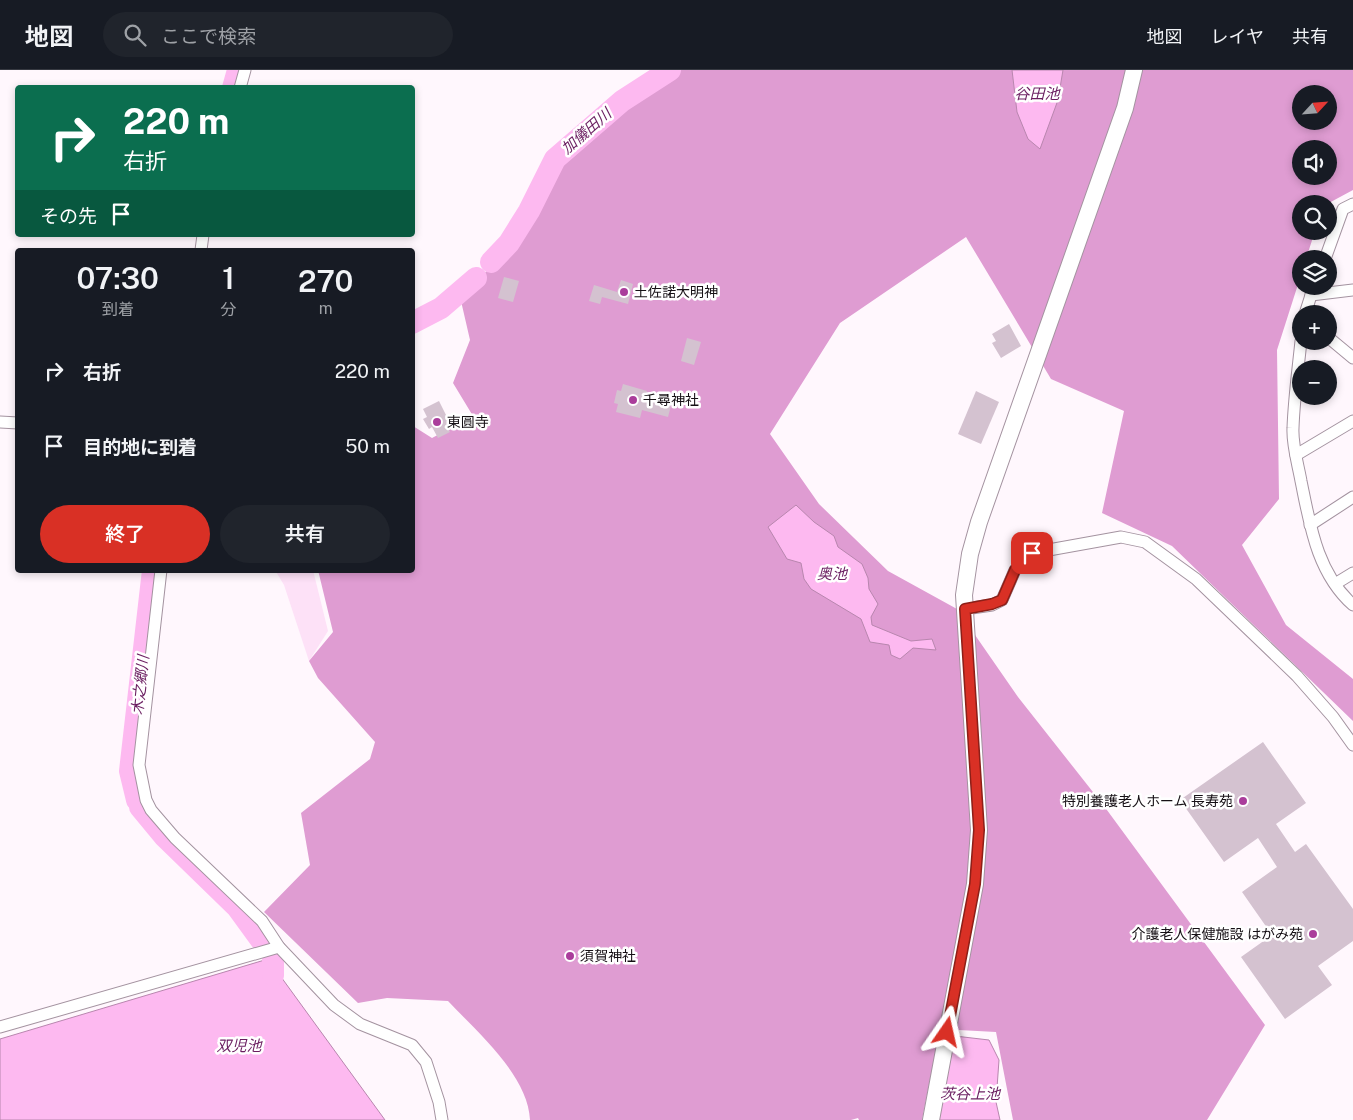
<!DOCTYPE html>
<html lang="ja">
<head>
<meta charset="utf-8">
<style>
	:root { --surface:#171b24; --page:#20242c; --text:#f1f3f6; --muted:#9ea1a6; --line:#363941; --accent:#d93025 }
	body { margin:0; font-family:"Public Sans","Noto Sans JP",sans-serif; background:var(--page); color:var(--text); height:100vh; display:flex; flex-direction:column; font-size:19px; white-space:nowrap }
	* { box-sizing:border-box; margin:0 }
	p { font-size:16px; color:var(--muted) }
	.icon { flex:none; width:28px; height:28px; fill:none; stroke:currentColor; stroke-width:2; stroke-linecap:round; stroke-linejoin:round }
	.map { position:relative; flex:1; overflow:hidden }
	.side { position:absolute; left:15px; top:178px; width:400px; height:325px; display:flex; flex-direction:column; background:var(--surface); border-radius:5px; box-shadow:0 2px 8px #0003 }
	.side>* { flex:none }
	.banner { position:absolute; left:15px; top:15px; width:400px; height:152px; border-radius:5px; box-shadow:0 2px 8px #0003; background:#0b6e4f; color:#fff; overflow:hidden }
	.needle { width:32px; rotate:64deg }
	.buttons { position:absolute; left:1292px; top:15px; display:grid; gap:10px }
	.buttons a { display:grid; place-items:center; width:45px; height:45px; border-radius:50%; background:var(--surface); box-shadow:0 2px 8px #0003; font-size:25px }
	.pin { position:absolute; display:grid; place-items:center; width:42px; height:42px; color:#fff; margin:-21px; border-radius:10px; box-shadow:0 2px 8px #0006 }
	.me { position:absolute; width:55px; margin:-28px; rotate:11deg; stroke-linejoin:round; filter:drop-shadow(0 0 4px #0008) }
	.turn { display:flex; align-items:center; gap:18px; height:105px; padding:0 25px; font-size:22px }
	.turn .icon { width:65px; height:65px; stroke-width:2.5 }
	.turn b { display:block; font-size:35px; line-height:42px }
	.then { display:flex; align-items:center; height:48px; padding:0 25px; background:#0003; gap:10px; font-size:19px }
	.eta { display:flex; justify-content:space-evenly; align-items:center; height:85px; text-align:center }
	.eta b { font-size:30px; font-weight:600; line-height:35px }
	.cta { display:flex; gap:10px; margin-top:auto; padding:10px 25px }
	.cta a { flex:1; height:58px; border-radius:30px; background:var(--accent); color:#fff; font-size:20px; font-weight:600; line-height:58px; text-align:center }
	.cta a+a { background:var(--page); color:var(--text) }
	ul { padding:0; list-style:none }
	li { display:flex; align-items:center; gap:15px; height:75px; padding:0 25px }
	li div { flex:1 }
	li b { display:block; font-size:19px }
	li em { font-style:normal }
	header { display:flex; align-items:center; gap:30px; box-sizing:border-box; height:70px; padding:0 25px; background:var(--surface); border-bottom:1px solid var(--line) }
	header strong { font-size:24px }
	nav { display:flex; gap:28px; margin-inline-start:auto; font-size:18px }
	.search { width:350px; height:45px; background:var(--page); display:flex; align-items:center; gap:12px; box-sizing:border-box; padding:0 18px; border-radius:28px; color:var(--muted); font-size:19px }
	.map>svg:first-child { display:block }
</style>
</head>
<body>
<header>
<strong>地図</strong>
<div class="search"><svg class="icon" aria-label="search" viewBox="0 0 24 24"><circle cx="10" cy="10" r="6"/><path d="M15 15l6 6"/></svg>ここで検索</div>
<nav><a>地図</a><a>レイヤ</a><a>共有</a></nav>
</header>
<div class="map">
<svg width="1353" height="1050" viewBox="0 0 1353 1050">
	<rect width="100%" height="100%" fill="#fff7fd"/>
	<path fill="#fde1f7" d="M 275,500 L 313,500 L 328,561 L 309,591 L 284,515 Z"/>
	<path fill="#df9cd2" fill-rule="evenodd" d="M 680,0 L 1353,0 L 1353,120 L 1327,134 L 1301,134 L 1301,161 L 1315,161 L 1306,189 L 1301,189 L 1301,205 L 1277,280 L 1279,429 L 1242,475 L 1286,555 L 1353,609 L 1353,651 L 1172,476 L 1102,443 L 1124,341 L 1051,309 L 966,167 L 840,253 L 770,364 L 819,434 L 888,501 L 957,539 L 1018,627 L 1104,736 L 1265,955 L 1207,1050 L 1013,1050 L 996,962 L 940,959 L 922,1050 L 859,1050 L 858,1048 L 851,1050 L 530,1050 C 528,1005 477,962 448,931 L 387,928 L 358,933 L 264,842 L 310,795 L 301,743 L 370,689 L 375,672 L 318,608 L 309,591 L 333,562 L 318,500 L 412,500 L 413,356 L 432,368 L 473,346 L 453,313 L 470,270 L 461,231 L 528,152 L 557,102 L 603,54 ZM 1301,24 L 1329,24 L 1329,51 L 1301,51 ZM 1301,79 L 1329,79 L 1329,106 L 1301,106 Z"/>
	<g fill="#fdb9f0" stroke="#b886ae">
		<path d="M 1012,0 L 1063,0 L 1058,30 L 1040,79 L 1028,69 L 1017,42 Z"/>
		<path d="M 796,435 L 814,452 L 834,466 L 838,477 L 862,494 L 868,508 L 869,519 L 878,534 L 871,547 L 872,555 L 911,571 L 932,569 L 936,580 L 913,578 L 900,589 L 891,585 L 889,575 L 870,572 L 861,549 L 811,519 L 804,509 L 801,493 L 787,489 L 768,457 Z"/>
		<path d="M 268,889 L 385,1050 L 0,1050 L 0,969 Z"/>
		<path d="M 955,966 L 989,970 L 999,990 L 996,1032 L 1000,1050 L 938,1050 Z"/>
	</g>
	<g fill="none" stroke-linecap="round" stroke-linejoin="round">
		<g stroke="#fdb9f0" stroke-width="22">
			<path d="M 233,18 L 238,0"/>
			<path d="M 491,192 L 509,173 L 529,141 L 555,89 L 622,31 L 670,0"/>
			<path d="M 412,253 L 441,238 L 476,208"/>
			<path d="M 137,730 L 130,701 L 153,500"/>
			<path d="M 140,737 L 164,766 L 237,837 L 261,870"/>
			<path d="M 273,905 L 273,891"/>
		</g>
	</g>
	<g fill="#d4c2d0">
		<path d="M 504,207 L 519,211 L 513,232 L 498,228 Z"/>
		<path d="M 621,210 L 633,214 L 628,234 L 602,227 L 600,234 L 589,231 L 594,215 L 617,222 Z"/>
		<path d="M 1009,254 L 1021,276 L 1001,288 L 992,273 L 996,271 L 992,264 Z"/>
		<path d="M 687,268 L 701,272 L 694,295 L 681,291 Z"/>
		<path d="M 623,314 L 647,321 L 646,326 L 672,332 L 668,347 L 642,340 L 640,348 L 616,342 L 618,334 L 614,333 L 617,320 L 621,321 Z"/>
		<path d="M 976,321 L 999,332 L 981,374 L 958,364 Z"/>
		<path d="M 439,331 L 451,355 L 447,357 L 450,362 L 438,368 L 432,357 L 429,359 L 423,349 L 427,347 L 423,339 Z"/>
		<path d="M 1263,672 L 1306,733 L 1276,754 L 1295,782 L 1306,774 L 1353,839 L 1353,871 L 1318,896 L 1332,915 L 1285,949 L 1241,887 L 1272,865 L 1242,822 L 1277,797 L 1258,768 L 1224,792 L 1180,730 Z"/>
	</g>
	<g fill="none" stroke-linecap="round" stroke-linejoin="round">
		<g stroke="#a493a0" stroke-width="13">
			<g id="street">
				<path d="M 240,18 L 245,0"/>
				<path d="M 201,180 L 203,165"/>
				<path d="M 1325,189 L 1343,139 L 1353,134"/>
				<path d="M 1311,225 L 1353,220"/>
				<path d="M 1305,244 L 1314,216"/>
				<path d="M 1329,268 L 1353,288"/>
				<path d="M 1301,271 C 1298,300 1294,329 1293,358 C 1292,375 1298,394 1301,411 C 1310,455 1317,503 1353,535"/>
				<path d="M 0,352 L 18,353"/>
				<path d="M 1296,385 L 1353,351"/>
				<path d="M 1310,455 L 1353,427"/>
				<path d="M 161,500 L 139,695 L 146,730 L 151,740 L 175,768 L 262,851 L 279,877 L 334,935 L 360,954 L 412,975 L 426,992 L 439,1032 L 442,1050"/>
				<path d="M 1335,514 L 1353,503"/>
				<path d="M 965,539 L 992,535 L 1002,530 L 1015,500 L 1032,483 L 1121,467 L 1145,472 L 1196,509 L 1297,606 L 1333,647 L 1353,675"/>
				<path d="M 0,957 L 279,877"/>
			</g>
		</g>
		<g stroke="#a493a0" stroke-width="18">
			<path id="secondary" d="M 931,1050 L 975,814 L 979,760 L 964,525 L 970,484 L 979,452 L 1125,38 L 1134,0"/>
		</g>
		<use href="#street" stroke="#fff" stroke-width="11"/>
		<use href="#secondary" stroke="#fff" stroke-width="16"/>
	</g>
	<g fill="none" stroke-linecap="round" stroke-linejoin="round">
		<g stroke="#8d1f18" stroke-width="12">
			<path id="route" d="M 947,962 L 975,814 L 979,760 L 965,539 L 992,534 L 1002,530 L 1015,500 L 1032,483"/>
		</g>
		<use href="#route" stroke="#d93025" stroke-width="9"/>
	</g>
	<g fill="#aa3d9b" stroke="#fff" stroke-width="2">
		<circle cx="624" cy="222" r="5"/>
		<circle cx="633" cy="330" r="5"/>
		<circle cx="437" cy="352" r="5"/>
		<circle cx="1243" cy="731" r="5"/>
		<circle cx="1313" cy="864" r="5"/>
		<circle cx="570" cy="886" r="5"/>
	</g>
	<g text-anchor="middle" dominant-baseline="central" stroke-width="5" stroke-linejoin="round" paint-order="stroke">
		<g font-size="14" fill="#161015" stroke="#fff" text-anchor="start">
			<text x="634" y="222">土佐諾大明神</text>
			<text x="643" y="330">千尋神社</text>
			<text x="447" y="352">東圓寺</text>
			<text x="1233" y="731" text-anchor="end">特別養護老人ホーム 長寿苑</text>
			<text x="1303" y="864" text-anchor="end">介護老人保健施設 はがみ苑</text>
			<text x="580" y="886">須賀神社</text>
		</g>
		<g font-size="15" font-style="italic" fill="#6a1d60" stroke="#fff">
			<text x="1037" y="23">谷田池</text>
			<text transform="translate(586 61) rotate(-41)">加儀田川</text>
			<text x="832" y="503">奥池</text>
			<text transform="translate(140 615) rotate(-84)">木之郷川</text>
			<text x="239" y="975">双児池</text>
			<text x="970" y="1023">茨谷上池</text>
		</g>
	</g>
</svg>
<div class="buttons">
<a><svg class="needle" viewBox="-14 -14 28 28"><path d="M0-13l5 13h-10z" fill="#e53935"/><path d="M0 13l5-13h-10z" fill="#9ea1a6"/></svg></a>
<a><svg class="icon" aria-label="sound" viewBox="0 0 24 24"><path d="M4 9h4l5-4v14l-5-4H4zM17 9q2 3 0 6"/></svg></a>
<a><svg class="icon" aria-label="search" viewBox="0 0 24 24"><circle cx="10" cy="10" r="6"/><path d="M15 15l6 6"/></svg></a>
<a><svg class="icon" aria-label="layers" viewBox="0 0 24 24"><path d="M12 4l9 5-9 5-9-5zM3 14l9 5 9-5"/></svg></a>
<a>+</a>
<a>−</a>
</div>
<div class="pin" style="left:1032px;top:483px;background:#d93025"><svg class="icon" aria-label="arrive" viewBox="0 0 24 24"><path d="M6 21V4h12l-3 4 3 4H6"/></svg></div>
<svg class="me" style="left:947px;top:962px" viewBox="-20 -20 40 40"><path d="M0-17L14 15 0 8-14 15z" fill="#d93025" stroke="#fff" stroke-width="4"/></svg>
<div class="banner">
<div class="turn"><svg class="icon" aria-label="right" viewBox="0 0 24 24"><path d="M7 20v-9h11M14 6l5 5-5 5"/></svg><div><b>220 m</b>右折</div></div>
<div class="then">その先<svg class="icon" aria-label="arrive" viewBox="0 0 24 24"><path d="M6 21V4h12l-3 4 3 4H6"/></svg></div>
</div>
<section class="side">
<div class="eta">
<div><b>07:30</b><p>到着</p></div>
<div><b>1</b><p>分</p></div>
<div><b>270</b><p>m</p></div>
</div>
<ul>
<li><svg class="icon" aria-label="right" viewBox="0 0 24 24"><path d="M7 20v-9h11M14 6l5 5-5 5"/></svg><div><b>右折</b></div><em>220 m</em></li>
<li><svg class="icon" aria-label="arrive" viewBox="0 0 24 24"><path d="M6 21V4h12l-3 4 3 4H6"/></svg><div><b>目的地に到着</b></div><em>50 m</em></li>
</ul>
<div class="cta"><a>終了</a><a>共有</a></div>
</section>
</div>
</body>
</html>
